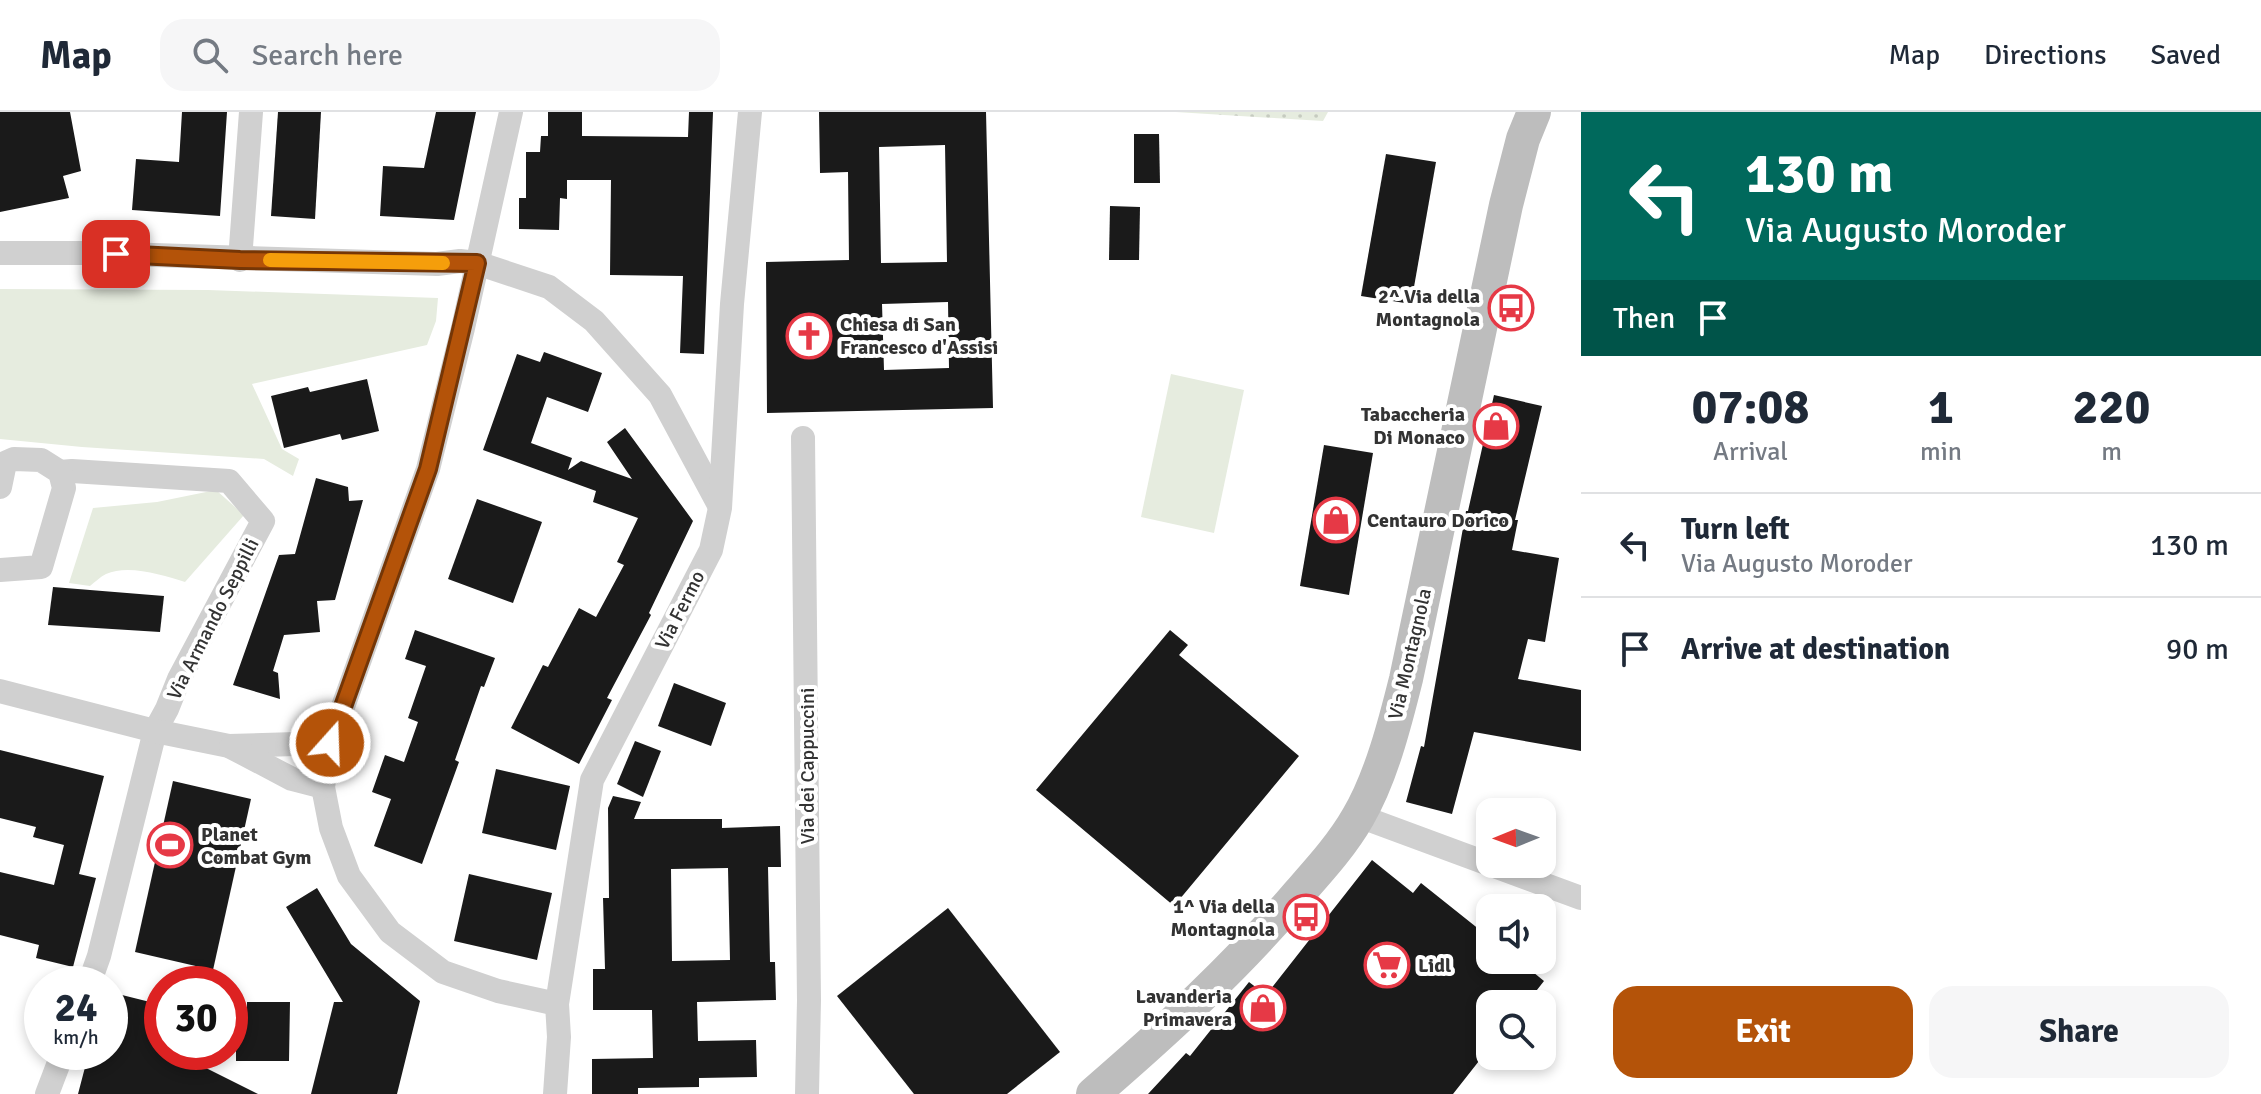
<!DOCTYPE html>
<html lang="en">
<head>
<meta charset="utf-8">
<style>
	:root { --surface:#fff; --page:#f6f6f7; --text:#1f2937; --muted:#747a83; --line:#e0e1e3; --accent:#b45309 }
	body { margin:0; font-family:Signika,sans-serif; background:var(--page); color:var(--text); height:100vh; display:flex; flex-direction:column; font-size:30px; white-space:nowrap }
	* { box-sizing:border-box; margin:0 }
	p { font-size:26px; color:var(--muted) }
	.icon { flex:none; width:44px; height:44px; fill:none; stroke:currentColor; stroke-width:2; stroke-linecap:round; stroke-linejoin:round }
	.map { position:relative; flex:1; overflow:hidden }
	.details { display:flex; flex-direction:column; background:var(--surface); width:680px }
	.details>* { flex:none }
	.banner { background:#00695c; color:#fff; overflow:hidden }
	.needle { width:52px; rotate:269deg }
	.fabs { position:absolute; left:1476px; top:686px; display:grid; gap:16px }
	.fabs a { display:grid; place-items:center; width:80px; height:80px; border-radius:16px; background:var(--surface); box-shadow:0 4px 12px #0003; font-size:40px }
	.speed { position:absolute; left:24px; top:854px; display:flex; gap:16px; font-size:40px; font-weight:700; text-align:center }
	.speed>* { display:grid; place-content:center; width:104px; height:104px; border-radius:50%; background:var(--surface); box-shadow:0 4px 12px #0003; line-height:1 }
	.speed small { font-size:20px; font-weight:400 }
	.speed .limit { border:12px solid #d22; background:#fff; color:#111 }
	.pin { position:absolute; display:grid; place-items:center; width:68px; height:68px; color:#fff; margin:-34px; border-radius:16px; box-shadow:0 4px 12px #0006 }
	.me { position:absolute; width:88px; margin:-44px; rotate:20deg; stroke-linejoin:round; filter:drop-shadow(0 0 6px #0008) }
	.turn { display:flex; align-items:center; gap:28px; height:168px; padding:0 32px; font-size:36px }
	.turn .icon { width:104px; height:104px; stroke-width:2.5 }
	.turn b { display:block; font-size:56px; line-height:68px }
	.then { display:flex; align-items:center; height:76px; padding:0 32px; background:#0003; gap:16px; font-size:30px }
	.eta { display:flex; justify-content:space-evenly; align-items:center; height:136px; text-align:center }
	.eta b { font-size:48px; font-weight:800; line-height:56px }
	.button { display:flex; gap:16px; margin-top:auto; padding:16px 32px }
	.button a { flex:1; height:92px; border-radius:24px; background:var(--accent); color:#fff; font-size:32px; font-weight:800; line-height:92px; text-align:center }
	.button a+a { background:var(--page); color:var(--text) }
	ul { padding:0; list-style:none }
	li { display:flex; align-items:center; gap:24px; height:104px; padding:0 32px; border-top:2px solid var(--line) }
	li div { flex:1 }
	li b { display:block; font-size:30px }
	li em { font-style:normal }
	header { display:flex; align-items:center; gap:48px; box-sizing:border-box; height:112px; padding:0 40px; background:var(--surface); border-bottom:2px solid var(--line) }
	header strong { font-size:38px }
	nav { display:flex; gap:44px; margin-inline-start:auto; font-size:28px }
	.search { width:560px; height:72px; background:var(--page); display:flex; align-items:center; gap:20px; box-sizing:border-box; padding:0 28px; border-radius:24px; color:var(--muted); font-size:30px }
	main { display:flex; flex:1; min-height:0 }
	.map>svg:first-child { display:block }
</style>
</head>
<body>
<header>
<strong>Map</strong>
<div class="search"><svg class="icon" aria-label="search" viewBox="0 0 24 24"><circle cx="10" cy="10" r="6"/><path d="M15 15l6 6"/></svg>Search here</div>
<nav><a>Map</a><a>Directions</a><a>Saved</a></nav>
</header>
<main>
<div class="map">
<svg width="1581" height="982" viewBox="0 0 1581 982">
	<defs>
		<pattern id="garden-dots" width="8" height="8" patternUnits="userSpaceOnUse" patternTransform="scale(2)"><rect width="8" height="8" fill="#e6ecdf"/><path d="M2 2h.1M6 6h.1" fill="none" stroke="#c6cbc0" stroke-width="1.8" stroke-linecap="round"/></pattern>
	</defs>
	<rect width="100%" height="100%" fill="#fff"/>
	<g fill="#e6ecdf">
		<path d="M 0,177 L 208,178 L 438,186 L 436,209 L 427,233 L 252,272 L 282,337 L 299,347 L 293,364 L 264,347 L 82,335 L 0,327 Z"/>
		<path d="M 1171,262 L 1244,278 L 1214,421 L 1141,405 Z"/>
		<path d="M 216,378 L 244,403 L 185,470 C 163,463 128,452 106,462 C 100,465 95,470 90,474 L 69,471 L 93,396 L 157,390 Z"/>
	</g>
	<path fill="url(#garden-dots)" d="M 1176,0 L 1328,0 L 1323,9 Z"/>
	<g fill="#1a1a1a" fill-rule="evenodd">
		<path d="M 0,0 L 70,0 L 81,59 L 63,64 L 69,86 L 0,100 Z"/>
		<path d="M 182,0 L 227,0 L 220,104 L 132,98 L 136,47 L 179,50 Z"/>
		<path d="M 278,0 L 321,0 L 315,107 L 271,104 Z"/>
		<path d="M 436,0 L 476,0 L 454,108 L 380,104 L 383,54 L 424,56 Z"/>
		<path d="M 548,0 L 582,0 L 582,24 L 688,25 L 689,0 L 713,0 L 704,242 L 680,241 L 683,164 L 610,163 L 611,68 L 567,68 L 567,87 L 560,86 L 559,118 L 519,117 L 519,86 L 526,86 L 526,40 L 540,40 L 541,24 L 548,24 Z"/>
		<path d="M 819,0 L 986,0 L 993,296 L 767,301 L 766,150 L 849,148 L 848,60 L 820,61 ZM 945,33 L 947,150 L 881,151 L 879,35 ZM 948,190 L 949,256 L 884,258 L 882,192 Z"/>
		<path d="M 1134,22 L 1159,22 L 1160,71 L 1134,71 Z"/>
		<path d="M 1386,42 L 1436,50 L 1411,192 L 1361,184 Z"/>
		<path d="M 1110,94 L 1140,95 L 1139,148 L 1109,148 Z"/>
		<path d="M 544,240 L 602,261 L 588,300 L 547,285 L 531,331 L 572,346 L 568,358 L 581,349 L 632,367 L 607,330 L 625,316 L 693,409 L 649,501 L 651,503 L 607,586 L 612,588 L 579,652 L 511,616 L 543,553 L 548,555 L 579,496 L 596,505 L 624,453 L 617,450 L 638,406 L 593,390 L 596,379 L 483,338 L 517,242 L 540,250 Z"/>
		<path d="M 367,267 L 379,319 L 342,328 L 340,322 L 284,336 L 271,284 L 308,275 L 310,280 Z"/>
		<path d="M 1494,283 L 1542,294 L 1515,408 L 1518,408 L 1512,438 L 1559,446 L 1545,530 L 1528,527 L 1518,567 L 1581,578 L 1581,639 L 1474,620 L 1452,702 L 1406,690 L 1421,634 L 1424,635 L 1466,399 L 1468,399 Z"/>
		<path d="M 1324,333 L 1373,341 L 1349,483 L 1300,474 Z"/>
		<path d="M 316,366 L 348,375 L 349,389 L 363,388 L 335,488 L 317,489 L 320,520 L 284,523 L 273,559 L 278,561 L 280,587 L 233,573 L 279,443 L 295,442 Z"/>
		<path d="M 477,387 L 542,410 L 513,491 L 448,467 Z"/>
		<path d="M 53,475 L 164,484 L 160,520 L 48,513 Z"/>
		<path d="M 415,518 L 495,546 L 484,575 L 481,574 L 455,648 L 459,650 L 422,752 L 374,734 L 391,687 L 372,680 L 385,643 L 404,650 L 418,610 L 408,606 L 426,554 L 405,547 Z"/>
		<path d="M 1170,518 L 1188,533 L 1179,543 L 1299,644 L 1174,794 L 1036,678 Z"/>
		<path d="M 674,571 L 726,591 L 711,634 L 658,614 Z"/>
		<path d="M 635,629 L 661,639 L 643,685 L 617,672 Z"/>
		<path d="M 0,638 L 104,664 L 79,762 L 96,766 L 73,855 L 36,846 L 39,833 L 0,823 L 0,760 L 54,773 L 64,733 L 33,725 L 36,715 L 0,706 Z"/>
		<path d="M 496,657 L 570,674 L 556,738 L 482,721 Z"/>
		<path d="M 173,669 L 251,687 L 213,858 L 135,840 Z"/>
		<path d="M 613,684 L 641,690 L 634,707 L 722,707 L 722,716 L 780,714 L 781,755 L 768,755 L 770,850 L 775,850 L 776,888 L 697,890 L 698,929 L 756,928 L 757,965 L 699,966 L 699,975 L 638,976 L 638,982 L 592,982 L 592,947 L 653,946 L 652,898 L 593,898 L 593,857 L 605,857 L 603,786 L 609,786 L 608,696 ZM 728,756 L 730,848 L 672,849 L 671,757 Z"/>
		<path d="M 1372,748 L 1413,781 L 1421,771 L 1490,826 L 1490,848 L 1518,848 L 1544,869 L 1526,892 L 1490,892 L 1490,935 L 1453,982 L 1148,982 L 1186,941 L 1190,944 L 1249,870 L 1266,883 Z"/>
		<path d="M 469,762 L 552,781 L 537,848 L 454,829 Z"/>
		<path d="M 317,776 L 351,832 L 420,889 L 397,982 L 311,982 L 334,890 L 343,890 L 286,795 Z"/>
		<path d="M 948,796 L 1060,940 L 1007,982 L 914,982 L 837,884 Z"/>
		<path d="M 110,880 L 162,893 L 162,940 L 174,940 L 258,982 L 78,982 L 89,940 L 110,940 Z"/>
		<path d="M 247,890 L 290,890 L 289,949 L 236,949 L 236,910 L 247,910 Z"/>
	</g>
	<g fill="none" stroke-linecap="round" stroke-linejoin="round">
		<g stroke="#d0d0d0" stroke-width="24">
			<path d="M 511,0 L 463,216 L 428,357 L 330,631 L 323,675 L 331,716 L 349,764 L 390,820 L 443,860 L 498,879 L 557,892"/>
			<path d="M 0,141 L 91,141 L 437,152 L 460,149 L 477,151 L 549,175 L 594,209 L 660,283 L 719,393"/>
			<path d="M 240,148 L 251,0"/>
			<path d="M 803,326 L 809,888 L 807,982"/>
			<path d="M 60,360 L 72,359 L 229,369 L 263,409 L 179,567 L 167,597 L 155,619 L 99,844 L 89,872"/>
			<path d="M 0,375 L 5,351 L 14,347 L 41,348 L 60,360 L 64,376 L 41,455 L 0,458"/>
			<path d="M 0,579 L 155,619 L 229,634 L 330,631"/>
			<path d="M 231,635 L 292,667 L 323,675"/>
			<path d="M 1359,704 L 1581,786"/>
			<path d="M 47,982 L 63,940"/>
			<path d="M 555,982 L 559,925 L 557,892 L 592,668 L 711,438 L 720,396 L 732,192 L 750,0"/>
		</g>
		<path stroke="#bdbdbd" stroke-width="34" d="M 1093,982 C 1166,919 1236,855 1298,782 C 1320,757 1342,733 1358,705 C 1381,666 1395,611 1406,567 L 1506,93 L 1523,27 L 1534,0"/>
	</g>
	<g fill="none" stroke-linecap="round" stroke-linejoin="round">
		<g stroke="#753606" stroke-width="20">
			<path id="route" d="M 116,142 L 240,148 L 477,151 L 428,357 L 330,631"/>
		</g>
		<use href="#route" stroke="#b45309" stroke-width="14"/>
		<path stroke="#f59e0b" stroke-width="14" d="M 270,148 L 443,151"/>
	</g>
	<defs>
		<g id="bus-ring" transform="scale(2.3)"><circle r="9.5" fill="#fff" stroke="#e63946" stroke-width="1.5"/><path d="M-5-6H5V4H4V6H2V4H-2V6H-4V4H-5ZM-3.5-4V0h7V-4ZM-3.5 1.2v1.5H-2V1.2ZM2 1.2v1.5H3.5V1.2Z" fill="#e63946"/></g>
		<g id="church-ring" transform="scale(2.3)"><circle r="9.5" fill="#fff" stroke="#e63946" stroke-width="1.5"/><path d="M-1.2-6h2.4v3.5h3.3v2.4h-3.3V6h-2.4V-.1h-3.3v-2.4h3.3Z" fill="#e63946"/></g>
		<g id="shop-ring" transform="scale(2.3)"><circle r="9.5" fill="#fff" stroke="#e63946" stroke-width="1.5"/><path d="M-5-2.5h2.3a2.7 3.5 0 0 1 5.4 0H5L5.5 6h-11ZM-1.5-2.5h3a1.5 2.3 0 0 0-3 0Z" fill="#e63946"/></g>
		<g id="stadium-ring" transform="scale(2.3)"><circle r="9.5" fill="#fff" stroke="#e63946" stroke-width="1.5"/><path d="M0-5a6.5 5 0 1 0 0 10a6.5 5 0 1 0 0-10ZM-3.5-1.8h7v3.6h-7Z" fill="#e63946"/></g>
		<g id="supermarket-ring" transform="scale(2.3)"><circle r="9.5" fill="#fff" stroke="#e63946" stroke-width="1.5"/><path d="M-6-5.5h2.5l.6 2H6L4.5 2H-2.5L-4.4-4H-6ZM-1.5 3.2a1.3 1.3 0 1 0 .1 0ZM3 3.2a1.3 1.3 0 1 0 .1 0Z" fill="#e63946"/></g>
	</defs>
	<g fill-rule="evenodd">
		<use href="#bus-ring" x="1511" y="196"/>
		<use href="#church-ring" x="809" y="224"/>
		<use href="#shop-ring" x="1496" y="314"/>
		<use href="#shop-ring" x="1336" y="408"/>
		<use href="#stadium-ring" x="170" y="733"/>
		<use href="#bus-ring" x="1306" y="805"/>
		<use href="#supermarket-ring" x="1387" y="853"/>
		<use href="#shop-ring" x="1263" y="896"/>
	</g>
	<g text-anchor="middle" dominant-baseline="central" stroke-width="8" stroke-linejoin="round" paint-order="stroke">
		<g font-size="20" font-weight="bold" fill="#333" stroke="#fff" text-anchor="end">
			<text x="1480" y="184">2^ Via della<tspan x="1480" dy="23">Montagnola</tspan></text>
			<text x="840" y="212" text-anchor="start">Chiesa di San<tspan x="840" dy="23">Francesco d'Assisi</tspan></text>
			<text x="1465" y="302">Tabaccheria<tspan x="1465" dy="23">Di Monaco</tspan></text>
			<text x="1367" y="408" text-anchor="start">Centauro Dorico</text>
			<text x="201" y="722" text-anchor="start">Planet<tspan x="201" dy="23">Combat Gym</tspan></text>
			<text x="1275" y="794">1^ Via della<tspan x="1275" dy="23">Montagnola</tspan></text>
			<text x="1418" y="853" text-anchor="start">Lidl</text>
			<text x="1232" y="884">Lavanderia<tspan x="1232" dy="23">Primavera</tspan></text>
		</g>
		<g font-size="20" fill="#333" stroke="#fff">
			<text transform="translate(680 498) rotate(-63)">Via Fermo</text>
			<text transform="translate(213 507) rotate(-63)">Via Armando Seppilli</text>
			<text transform="translate(1410 542) rotate(-77)">Via Montagnola</text>
			<text transform="translate(807 654) rotate(-90)">Via dei Cappuccini</text>
		</g>
	</g>
</svg>
<div class="fabs">
<a><svg class="needle" viewBox="-14 -14 28 28"><path d="M0-13l5 13h-10z" fill="#e53935"/><path d="M0 13l5-13h-10z" fill="#747a83"/></svg></a>
<a><svg class="icon" aria-label="sound" viewBox="0 0 24 24"><path d="M4 9h4l5-4v14l-5-4H4zM17 9q2 3 0 6"/></svg></a>
<a><svg class="icon" aria-label="search" viewBox="0 0 24 24"><circle cx="10" cy="10" r="6"/><path d="M15 15l6 6"/></svg></a>
</div>
<div class="speed"><div>24<small>km/h</small></div><div class="limit">30</div></div>
<div class="pin" style="left:116px;top:142px;background:#d93025"><svg class="icon" aria-label="arrive" viewBox="0 0 24 24"><path d="M6 21V4h12l-3 4 3 4H6"/></svg></div>
<svg class="me" style="left:330px;top:631px" viewBox="-20 -20 40 40"><circle r="17" fill="#b45309" stroke="#fff" stroke-width="3"/><path d="M0-11L8 9 0 5-8 9z" fill="#fff"/></svg>
</div>
<section class="details">
<div class="banner">
<div class="turn"><svg class="icon" aria-label="left" viewBox="0 0 24 24"><path d="M17 20v-9H6M10 6l-5 5 5 5"/></svg><div><b>130 m</b>Via Augusto Moroder</div></div>
<div class="then">Then<svg class="icon" aria-label="arrive" viewBox="0 0 24 24"><path d="M6 21V4h12l-3 4 3 4H6"/></svg></div>
</div>
<div class="eta">
<div><b>07:08</b><p>Arrival</p></div>
<div><b>1</b><p>min</p></div>
<div><b>220</b><p>m</p></div>
</div>
<ul>
<li><svg class="icon" aria-label="left" viewBox="0 0 24 24"><path d="M17 20v-9H6M10 6l-5 5 5 5"/></svg><div><b>Turn left</b><p>Via Augusto Moroder</p></div><em>130 m</em></li>
<li><svg class="icon" aria-label="arrive" viewBox="0 0 24 24"><path d="M6 21V4h12l-3 4 3 4H6"/></svg><div><b>Arrive at destination</b></div><em>90 m</em></li>
</ul>
<div class="button"><a>Exit</a><a>Share</a></div>
</section>
</main>
</body>
</html>
